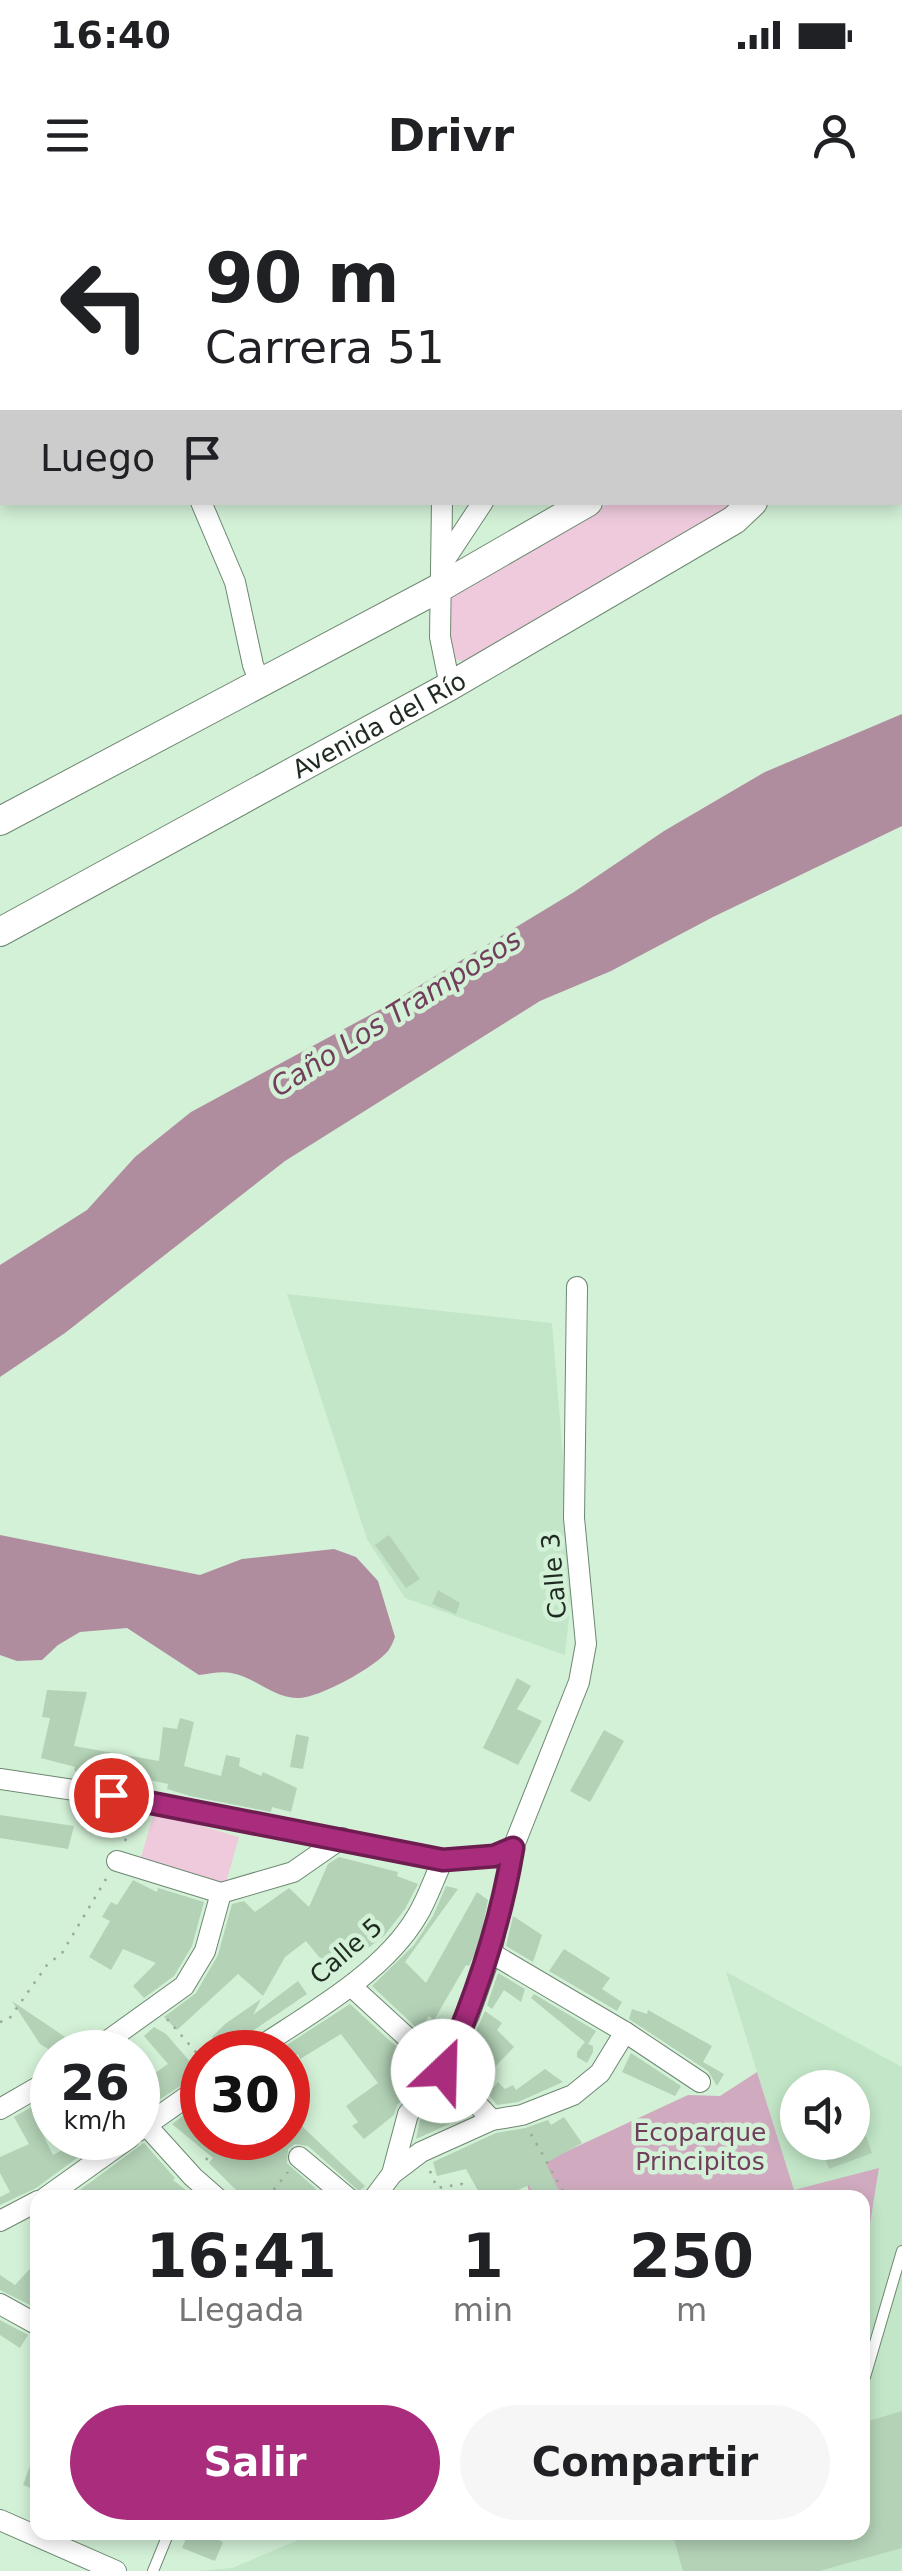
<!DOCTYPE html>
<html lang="es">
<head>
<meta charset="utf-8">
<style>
	:root { --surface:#fff; --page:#f6f6f6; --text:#202124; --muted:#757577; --accent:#a92c7d }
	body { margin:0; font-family:"DejaVu Sans",sans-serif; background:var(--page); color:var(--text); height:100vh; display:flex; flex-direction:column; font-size:38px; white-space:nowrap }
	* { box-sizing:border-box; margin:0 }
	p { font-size:32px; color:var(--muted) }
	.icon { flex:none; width:55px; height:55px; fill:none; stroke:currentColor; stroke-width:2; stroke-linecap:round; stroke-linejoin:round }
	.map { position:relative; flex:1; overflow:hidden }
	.panel { position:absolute; left:30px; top:1990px; width:840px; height:350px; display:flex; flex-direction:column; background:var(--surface); border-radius:20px; box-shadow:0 5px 15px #0003 }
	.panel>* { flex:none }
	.guide { position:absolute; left:0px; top:0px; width:902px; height:305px; box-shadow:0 5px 15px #0003; background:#fff; color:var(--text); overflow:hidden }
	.fabs { position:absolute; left:780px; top:1870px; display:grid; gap:20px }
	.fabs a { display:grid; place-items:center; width:90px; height:90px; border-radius:50%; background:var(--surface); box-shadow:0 5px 15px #0003; font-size:50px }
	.speed { position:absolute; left:30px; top:1830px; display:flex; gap:20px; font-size:50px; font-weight:700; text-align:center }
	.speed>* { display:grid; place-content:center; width:130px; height:130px; border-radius:50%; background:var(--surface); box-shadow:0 5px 15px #0003; line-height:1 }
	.speed small { font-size:25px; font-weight:400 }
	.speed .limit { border:15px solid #d22; background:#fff; color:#111 }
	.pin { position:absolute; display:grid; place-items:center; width:85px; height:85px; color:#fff; margin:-42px; border:5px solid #fff; border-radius:50%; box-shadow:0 2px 10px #0007 }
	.me { position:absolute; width:110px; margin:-55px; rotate:24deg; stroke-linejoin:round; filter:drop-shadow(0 0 8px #0008) }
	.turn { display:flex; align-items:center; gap:35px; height:210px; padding:0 40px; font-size:45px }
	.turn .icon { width:130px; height:130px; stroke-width:2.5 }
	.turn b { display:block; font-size:70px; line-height:85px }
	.then { display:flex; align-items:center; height:95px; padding:0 40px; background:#0003; gap:20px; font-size:38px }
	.eta { display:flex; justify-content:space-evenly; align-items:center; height:170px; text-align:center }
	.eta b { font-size:60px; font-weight:600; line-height:70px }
	.primary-button { display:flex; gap:20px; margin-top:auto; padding:20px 40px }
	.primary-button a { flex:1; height:115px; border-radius:60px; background:var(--accent); color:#fff; font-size:40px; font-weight:600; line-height:115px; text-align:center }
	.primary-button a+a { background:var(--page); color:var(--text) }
	.status { display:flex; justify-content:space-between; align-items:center; height:70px; padding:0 50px; background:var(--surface); direction:ltr }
	.status svg { height:28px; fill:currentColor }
	header { display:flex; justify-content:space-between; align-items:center; height:130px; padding:0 40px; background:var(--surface); font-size:45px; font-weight:600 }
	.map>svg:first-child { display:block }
</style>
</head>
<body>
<div class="status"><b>16:40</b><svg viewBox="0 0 49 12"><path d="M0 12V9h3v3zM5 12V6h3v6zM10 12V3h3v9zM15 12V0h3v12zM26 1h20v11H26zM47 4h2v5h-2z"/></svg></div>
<header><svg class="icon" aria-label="menu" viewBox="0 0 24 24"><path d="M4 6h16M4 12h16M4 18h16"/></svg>Drivr<svg class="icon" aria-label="person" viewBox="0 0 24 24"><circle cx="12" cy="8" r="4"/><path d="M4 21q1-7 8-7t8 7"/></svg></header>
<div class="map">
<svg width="902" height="2371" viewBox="0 0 902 2371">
	<rect width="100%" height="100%" fill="#d3f1d7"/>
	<g fill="#c2e6c7" fill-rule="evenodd">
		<path d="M 287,1094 L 552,1123 L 573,1380 L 565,1455 L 405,1398 L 367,1339 Z"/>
		<path d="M 726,1772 L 902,1867 L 902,2371 L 198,2371 L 232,2368 L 315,2333 L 862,2332 L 863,2068 L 879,1969 L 796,1997 ZM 798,1888 L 852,1888 L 852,1942 L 798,1942 Z"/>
	</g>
	<g fill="#efcadd">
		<path d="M 609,303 L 737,303 L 466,462 L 454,459 L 444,397 L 535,349 Z"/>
		<path d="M 154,1612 L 239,1637 L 225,1686 L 140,1661 Z"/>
	</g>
	<path fill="#d0abbf" d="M 757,1872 L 794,1990 L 879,1968 L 863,2068 L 862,1998 L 530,1997 L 524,1971 L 688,1895 L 720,1896 Z"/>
	<g fill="#b08c9f">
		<path d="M 902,514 L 902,626 L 713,717 L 611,771 L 540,801 L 285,961 L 65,1133 L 0,1177 L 0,1065 L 87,1010 L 135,957 L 191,912 L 381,809 L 574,692 L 664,631 L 765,572 Z"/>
		<path d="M 0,1335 L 200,1375 L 242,1359 L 334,1349 L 356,1357 L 378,1381 L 395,1437 C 393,1442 391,1447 388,1451 C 375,1467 318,1499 297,1498 C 272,1497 255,1477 231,1473 C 221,1471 209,1474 199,1475 L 127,1428 L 80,1432 L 58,1445 L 42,1460 L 17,1461 L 0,1455 Z"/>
	</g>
	<g fill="#b3d2b6">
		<path d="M 389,1335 L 420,1379 L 406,1388 L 375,1345 Z"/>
		<path d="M 438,1390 L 460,1403 L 456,1414 L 432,1404 Z"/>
		<path d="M 517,1478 L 531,1486 L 517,1509 L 542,1521 L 518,1565 L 483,1548 Z"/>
		<path d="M 47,1490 L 87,1492 L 74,1546 L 159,1561 L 163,1527 L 177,1529 L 180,1518 L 194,1522 L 184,1566 L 221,1576 L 226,1555 L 240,1558 L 239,1566 L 261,1576 L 263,1572 L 297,1588 L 291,1612 L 272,1607 L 271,1612 L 190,1596 L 167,1589 L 168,1584 L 136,1577 L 135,1583 L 112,1577 L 111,1580 L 74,1571 L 75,1567 L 41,1558 L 50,1518 L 42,1517 Z"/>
		<path d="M 604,1530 L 624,1541 L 590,1602 L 570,1591 Z"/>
		<path d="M 296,1534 L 309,1537 L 303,1569 L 290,1567 Z"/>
		<path d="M 0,1615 L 74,1626 L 68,1649 L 0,1638 Z"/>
		<path d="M 339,1657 L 398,1672 L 397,1676 L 418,1684 L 405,1709 L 384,1736 L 333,1774 L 306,1741 L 285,1757 L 263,1796 L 238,1774 L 177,1830 L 164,1817 L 196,1793 L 218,1755 L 232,1704 L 244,1701 L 255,1712 L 289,1688 L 309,1707 L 328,1664 Z"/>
		<path d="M 133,1680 L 157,1692 L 158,1688 L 204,1702 L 192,1746 L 174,1776 L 144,1798 L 133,1786 L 156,1763 L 123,1749 L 111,1770 L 89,1757 L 110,1721 L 102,1717 L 111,1702 L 117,1705 Z"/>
		<path d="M 446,1686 L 458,1689 L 405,1762 L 426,1783 L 477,1692 L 488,1700 L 479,1745 L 469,1766 L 466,1765 L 434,1820 L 429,1816 L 419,1830 L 372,1786 L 414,1745 L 433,1716 Z"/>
		<path d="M 513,1716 L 542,1735 L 533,1762 L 506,1746 Z"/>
		<path d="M 564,1749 L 610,1778 L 602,1789 L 622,1802 L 617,1811 L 549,1771 Z"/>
		<path d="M 498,1773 L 525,1789 L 521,1802 L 504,1790 L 492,1809 L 487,1805 Z"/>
		<path d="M 298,1781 L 307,1794 L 223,1851 L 212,1837 L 225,1824 L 261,1799 L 253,1815 Z"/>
		<path d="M 534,1794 L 596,1831 L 588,1844 L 593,1846 L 593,1852 L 587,1863 L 577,1857 L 577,1852 L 585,1842 L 531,1798 Z"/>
		<path d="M 12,1801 L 71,1841 L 64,1852 L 53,1852 L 40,1844 Z"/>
		<path d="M 350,1804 L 402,1852 L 418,1872 L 421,1869 L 425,1873 L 397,1905 L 394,1915 L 364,1939 L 352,1926 L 358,1922 L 346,1906 L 378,1883 L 341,1834 L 300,1859 L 298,1854 L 288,1860 L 288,1852 L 276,1852 Z"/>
		<path d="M 632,1809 L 647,1814 L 648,1810 L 712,1846 L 703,1862 L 724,1874 L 717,1886 L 708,1871 L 629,1819 Z"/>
		<path d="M 485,1811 L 502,1823 L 497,1830 L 514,1847 L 487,1875 L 464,1858 Z"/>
		<path d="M 154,1827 L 166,1834 L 200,1873 L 151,1905 L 138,1894 L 138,1885 L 168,1864 L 144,1836 Z"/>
		<path d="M 631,1853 L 681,1886 L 675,1896 L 622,1872 Z"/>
		<path d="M 545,1869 L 563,1882 L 518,1902 L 497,1905 L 488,1894 L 498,1882 L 505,1889 L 513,1885 L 516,1890 Z"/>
		<path d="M 445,1891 L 445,1894 L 465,1912 L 460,1919 L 416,1939 L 420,1920 Z"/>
		<path d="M 47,1898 L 51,1904 L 33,1915 L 53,1955 L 66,1948 L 67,1951 L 84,1938 L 95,1938 L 99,1942 L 36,1988 L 0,2005 L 0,1997 L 10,1992 L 0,1973 L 0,1957 L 29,1944 L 14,1917 Z"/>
		<path d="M 202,1902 L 202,1938 L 288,1938 L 288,1913 L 365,1986 L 359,1991 L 308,1946 L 295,1944 L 288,1949 L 287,1963 L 326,1998 L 244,1998 L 209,1963 L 213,1958 L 172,1924 Z"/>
		<path d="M 564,1917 L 582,1943 L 546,1963 L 562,1998 L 536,1998 L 529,1985 L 505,1996 L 503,1992 L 482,1998 L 466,1969 L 437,1976 L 433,1962 L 496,1933 L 525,1928 L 548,1920 L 551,1925 Z"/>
		<path d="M 864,1931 L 872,1953 L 829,1969 L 822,1951 L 835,1946 L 833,1942 L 852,1942 L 852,1935 Z"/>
		<path d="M 144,1943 L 175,1978 L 173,1980 L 196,1998 L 69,1998 Z"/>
		<path d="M 38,2060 L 38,2109 L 0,2090 L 0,2075 L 15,2085 Z"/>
		<path d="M 0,2120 L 28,2135 L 20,2148 L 0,2135 Z"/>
		<path d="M 902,2211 L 902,2348 L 819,2371 L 683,2371 L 672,2332 L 862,2332 L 862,2223 Z"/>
		<path d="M 36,2249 L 38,2249 L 38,2291 L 23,2285 Z"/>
		<path d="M 189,2332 L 200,2332 L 223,2342 L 215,2361 L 182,2348 Z"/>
	</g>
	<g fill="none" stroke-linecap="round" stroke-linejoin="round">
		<g stroke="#6e8871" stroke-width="12">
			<g id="lane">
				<path d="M 865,2177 L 902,2051"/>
				<path d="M 153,2371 L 169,2332"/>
			</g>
		</g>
		<g stroke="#6e8871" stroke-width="22">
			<g id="street">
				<path d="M 259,0 L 261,2"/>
				<path d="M 393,0 L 394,2"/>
				<path d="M 0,209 L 2,208"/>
				<path d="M 201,302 L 235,382 L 253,465 L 260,482"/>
				<path d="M 442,302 L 440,437 L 450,486"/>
				<path d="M 442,364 L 483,302"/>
				<path d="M 0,1579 L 141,1600 L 443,1660 L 494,1656 L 513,1648"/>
				<path d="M 117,1661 L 221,1693 L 293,1672 L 342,1638"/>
				<path d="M 491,1753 L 625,1832 L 700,1882"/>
				<path d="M 351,1786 L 460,1886 L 492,1920"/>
				<path d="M 92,1852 L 184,1786 L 205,1751 L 221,1693"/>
				<path d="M 252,1852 C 307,1815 383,1774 417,1716 C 428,1698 434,1678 443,1660"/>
				<path d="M 0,1909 L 52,1879"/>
				<path d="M 146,1925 L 193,1977 L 217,1998"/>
				<path d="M 138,1931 L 202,1886"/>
				<path d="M 299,1957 L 348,1998"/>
				<path d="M 392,1974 L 408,1914 L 440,1876 L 469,1815 L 491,1753 L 513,1648 L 579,1482 L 586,1444 L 574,1318 L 577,1087"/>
				<path d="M 45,1998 L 129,1938"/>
				<path d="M 374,1998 L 392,1974 L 421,1952 L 492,1920 L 522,1915 L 573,1895 L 600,1873 L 625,1832"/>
				<path d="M 0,2021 L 38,2001"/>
				<path d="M 0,2104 L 38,2125"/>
				<path d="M 0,2320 L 116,2371"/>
			</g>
		</g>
		<g stroke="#6e8871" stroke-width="30">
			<g id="secondary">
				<path d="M 844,2 L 844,0"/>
				<path d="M 900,115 L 902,110"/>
				<path d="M 0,621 L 439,388 L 588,302"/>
				<path id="s1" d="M 0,732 L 450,486 L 734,320 L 753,302"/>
			</g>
		</g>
		<g stroke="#95ac98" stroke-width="2.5" stroke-dasharray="2.5 8" stroke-linecap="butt">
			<path d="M 117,0 L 118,2"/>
			<path d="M 125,1641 L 133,1620"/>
			<path d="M 167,1819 L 202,1859"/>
			<path d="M 0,1822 L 9,1819 L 47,1765 L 62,1753 L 106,1679"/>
			<path d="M 531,1934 L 567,1998"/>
			<path d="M 278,1938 L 285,1944"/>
			<path d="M 206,1960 L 224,1938"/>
			<path d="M 430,1971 L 437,1988 L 462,1984 L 470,1998"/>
			<path d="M 267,1998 L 288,1972"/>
		</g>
		<use href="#lane" stroke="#fff" stroke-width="10"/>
		<use href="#street" stroke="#fff" stroke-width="20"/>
		<use href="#secondary" stroke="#fff" stroke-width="28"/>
	</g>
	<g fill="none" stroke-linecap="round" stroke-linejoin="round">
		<g stroke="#6e1d51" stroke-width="25">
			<path id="route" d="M 111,1595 L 443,1660 L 494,1656 L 513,1648 C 500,1726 476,1798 443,1871"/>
		</g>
		<use href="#route" stroke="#a92c7d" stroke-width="18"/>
	</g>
	<g text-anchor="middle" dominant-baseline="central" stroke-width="9" stroke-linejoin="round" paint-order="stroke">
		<g font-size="25" fill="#1f2a21" stroke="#d3f1d7">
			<text stroke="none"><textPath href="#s1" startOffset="432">Avenida del Río</textPath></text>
			<text transform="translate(554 1376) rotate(-95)">Calle 3</text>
			<text transform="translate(346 1751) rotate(-41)">Calle 5</text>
		</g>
		<g font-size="25" fill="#713e5b" stroke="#d3f1d7">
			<text x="700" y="1932">Ecoparque<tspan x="700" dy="29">Principitos</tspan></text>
		</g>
		<g font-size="28" font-style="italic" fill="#713e5b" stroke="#d3f1d7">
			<text transform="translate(396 813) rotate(-32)">Caño Los Tramposos</text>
		</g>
	</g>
</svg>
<div class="fabs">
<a><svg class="icon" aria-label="sound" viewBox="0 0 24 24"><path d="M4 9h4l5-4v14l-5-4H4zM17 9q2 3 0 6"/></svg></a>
</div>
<div class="speed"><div>26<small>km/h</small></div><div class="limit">30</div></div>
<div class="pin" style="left:111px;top:1595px;background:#d93025"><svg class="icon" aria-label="arrive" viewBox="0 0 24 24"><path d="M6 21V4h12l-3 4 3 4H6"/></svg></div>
<svg class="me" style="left:443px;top:1871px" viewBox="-20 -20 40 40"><circle r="19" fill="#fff"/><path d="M0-13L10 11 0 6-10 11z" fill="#a92c7d"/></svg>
<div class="guide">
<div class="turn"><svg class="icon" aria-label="left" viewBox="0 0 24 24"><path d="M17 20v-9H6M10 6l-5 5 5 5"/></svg><div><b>90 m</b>Carrera 51</div></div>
<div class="then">Luego<svg class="icon" aria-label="arrive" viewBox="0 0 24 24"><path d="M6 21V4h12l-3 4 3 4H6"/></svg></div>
</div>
<section class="panel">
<div class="eta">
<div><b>16:41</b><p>Llegada</p></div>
<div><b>1</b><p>min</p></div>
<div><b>250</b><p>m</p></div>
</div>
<div class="primary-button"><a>Salir</a><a>Compartir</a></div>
</section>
</div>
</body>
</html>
